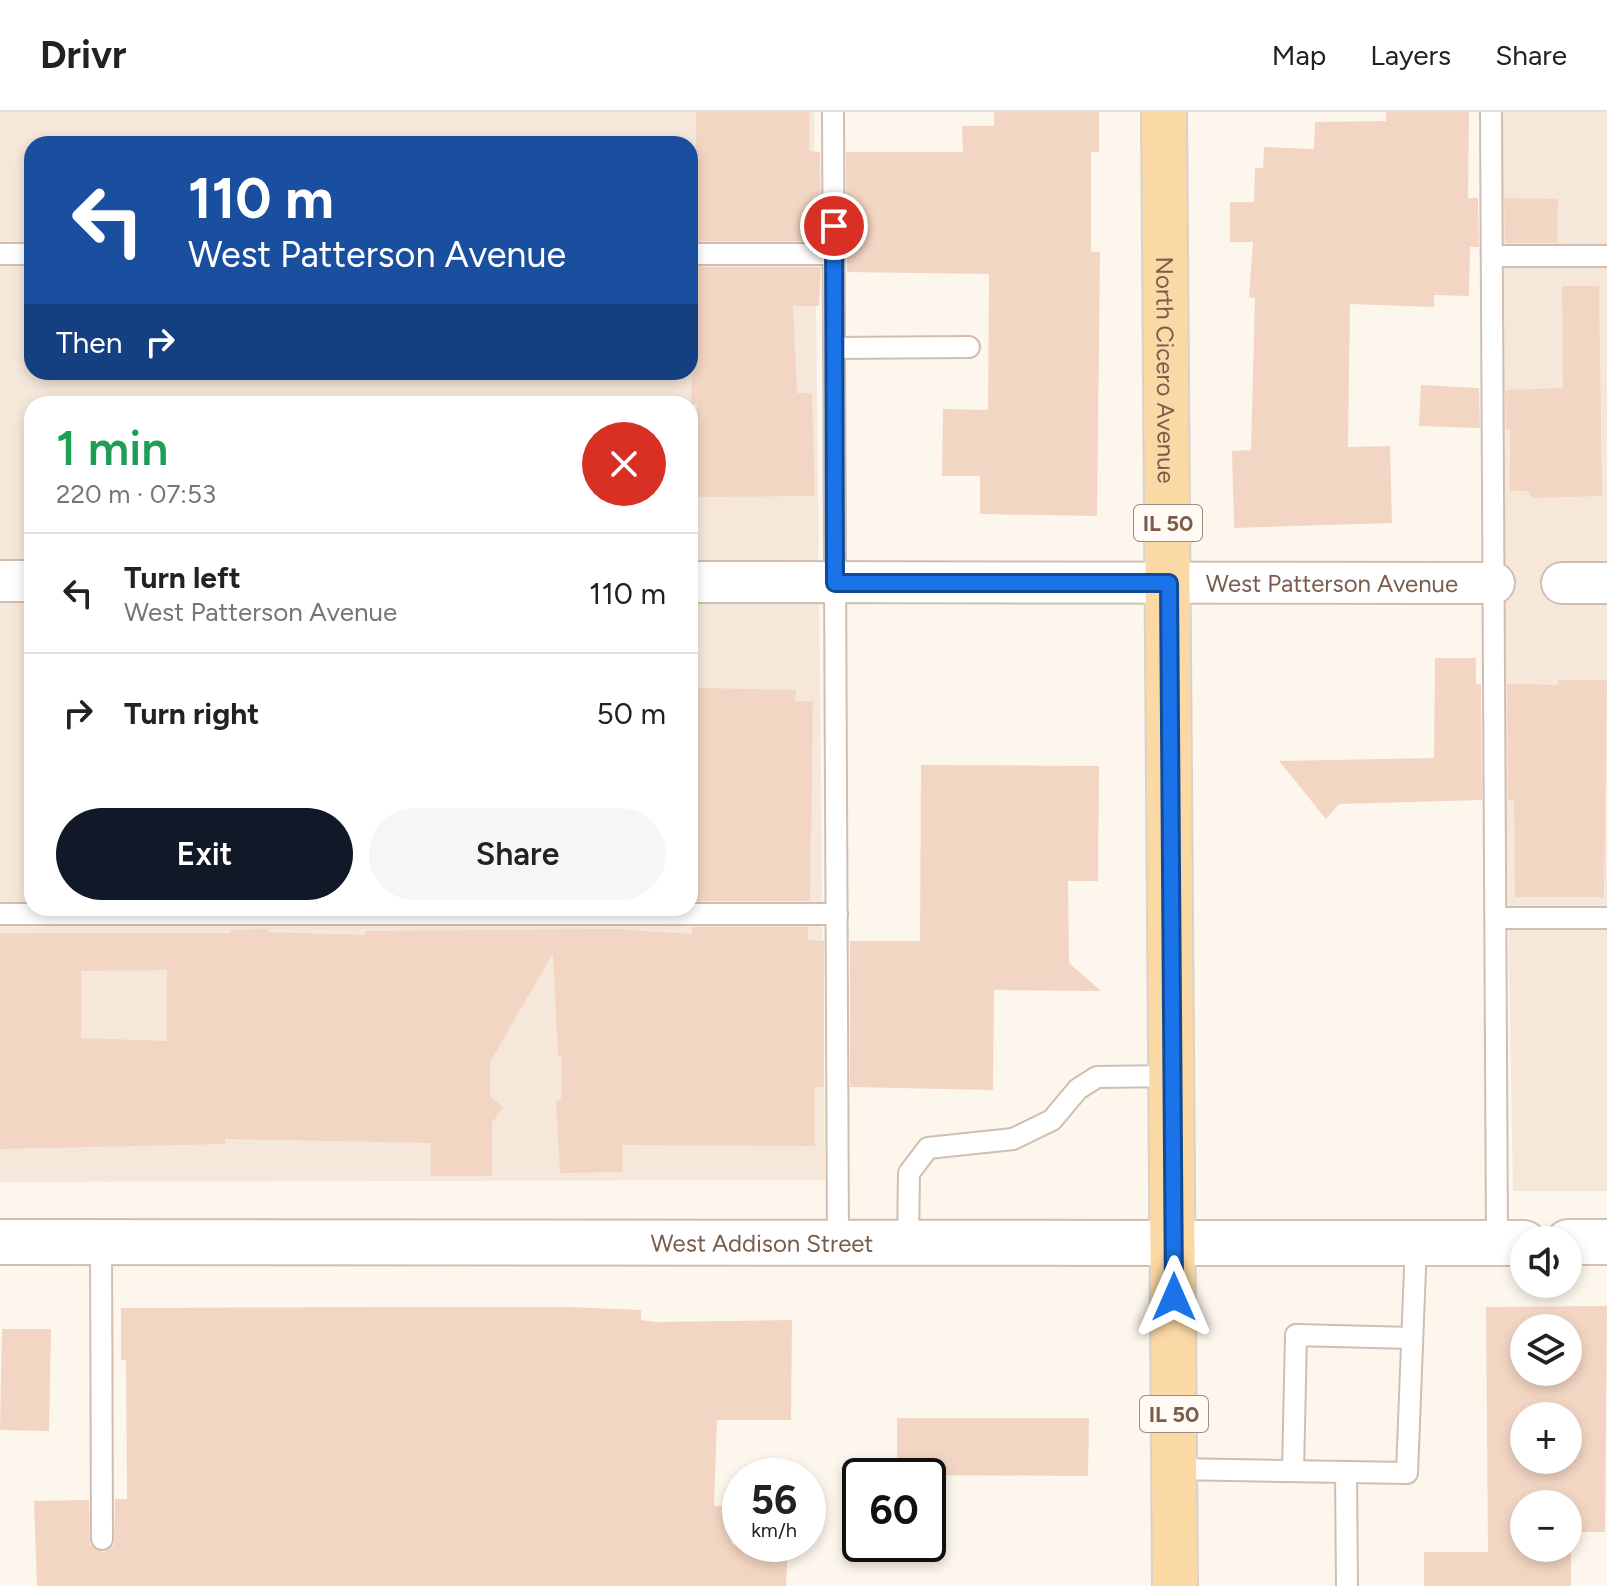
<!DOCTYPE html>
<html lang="en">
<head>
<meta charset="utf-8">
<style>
	:root { --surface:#fff; --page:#f6f6f6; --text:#222; --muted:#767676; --line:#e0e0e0; --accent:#111827 }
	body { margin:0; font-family:Figtree,sans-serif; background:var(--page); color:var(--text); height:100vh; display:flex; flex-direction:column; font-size:30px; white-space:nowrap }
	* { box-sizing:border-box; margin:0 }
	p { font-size:26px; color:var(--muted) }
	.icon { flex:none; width:44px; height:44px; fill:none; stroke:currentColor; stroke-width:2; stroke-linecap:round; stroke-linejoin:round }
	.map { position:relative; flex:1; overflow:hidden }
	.panel { position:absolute; left:24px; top:284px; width:674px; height:520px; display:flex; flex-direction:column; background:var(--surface); border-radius:24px; box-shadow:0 4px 12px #0003 }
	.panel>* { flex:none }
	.guide { position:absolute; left:24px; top:24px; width:674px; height:244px; border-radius:24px; box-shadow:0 4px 12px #0003; background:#1a4fa0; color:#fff; overflow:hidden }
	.tools { position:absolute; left:1510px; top:1114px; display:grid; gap:16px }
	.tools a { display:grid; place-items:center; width:72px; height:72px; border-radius:50%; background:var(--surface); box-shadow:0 4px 12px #0003; font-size:40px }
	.speed { position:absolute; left:722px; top:1346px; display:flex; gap:16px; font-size:40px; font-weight:700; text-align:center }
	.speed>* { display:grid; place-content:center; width:104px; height:104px; border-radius:50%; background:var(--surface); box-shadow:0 4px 12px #0003; line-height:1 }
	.speed small { font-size:20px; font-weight:400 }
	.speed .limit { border:4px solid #111; border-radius:12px; background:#fff; color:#111 }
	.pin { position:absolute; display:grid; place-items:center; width:68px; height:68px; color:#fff; margin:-34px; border:4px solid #fff; border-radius:50%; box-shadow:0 2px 8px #0007 }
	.me { position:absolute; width:88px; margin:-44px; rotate:0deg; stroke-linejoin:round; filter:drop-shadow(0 0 6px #0008) }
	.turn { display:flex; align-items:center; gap:28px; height:168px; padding:0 32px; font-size:36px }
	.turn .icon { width:104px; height:104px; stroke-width:2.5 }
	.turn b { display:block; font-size:56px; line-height:68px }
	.then { display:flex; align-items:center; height:76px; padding:0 32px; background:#0003; gap:16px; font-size:30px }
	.round { display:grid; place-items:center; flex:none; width:84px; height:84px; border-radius:42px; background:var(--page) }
	.summary { display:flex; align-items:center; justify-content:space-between; height:136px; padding:0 32px }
	h1 { font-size:48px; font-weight:600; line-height:60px; color:#1e9e55 }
	.primary-button { display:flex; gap:16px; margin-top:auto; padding:16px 32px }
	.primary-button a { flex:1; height:92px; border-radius:48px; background:var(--accent); color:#fff; font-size:32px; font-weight:600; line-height:92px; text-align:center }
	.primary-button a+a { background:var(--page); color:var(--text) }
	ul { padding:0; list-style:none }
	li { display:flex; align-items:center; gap:24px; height:120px; padding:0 32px; border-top:2px solid var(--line) }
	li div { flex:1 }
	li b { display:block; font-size:30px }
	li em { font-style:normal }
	header { display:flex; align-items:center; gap:48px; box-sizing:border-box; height:112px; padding:0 40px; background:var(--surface); border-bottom:2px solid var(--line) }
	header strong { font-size:38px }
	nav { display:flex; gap:44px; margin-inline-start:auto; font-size:28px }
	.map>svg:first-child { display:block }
</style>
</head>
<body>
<header>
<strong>Drivr</strong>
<nav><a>Map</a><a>Layers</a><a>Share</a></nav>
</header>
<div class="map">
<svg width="1607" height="1474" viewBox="0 0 1607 1474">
	<rect width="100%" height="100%" fill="#fdf6ec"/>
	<g fill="#f5e8da" fill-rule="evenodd">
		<path d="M 0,0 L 814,0 L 825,1068 L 0,1070 ZM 32,32 L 690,32 L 690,260 L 32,260 ZM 32,292 L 690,292 L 690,796 L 32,796 Z"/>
		<path d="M 1494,0 L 1607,0 L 1607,1079 L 1513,1079 Z"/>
	</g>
	<g fill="#f3d5c3" fill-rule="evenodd">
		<path d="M 696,0 L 809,0 L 809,39 L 820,40 L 821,129 L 695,129 Z"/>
		<path d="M 994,0 L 1099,0 L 1099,40 L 1091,40 L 1091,140 L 1100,140 L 1097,404 L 980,402 L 980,364 L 942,364 L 943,297 L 988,298 L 989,162 L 847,160 L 846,40 L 963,40 L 962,14 L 994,14 Z"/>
		<path d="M 1386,0 L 1469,0 L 1468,86 L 1478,86 L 1479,135 L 1470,135 L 1469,184 L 1434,183 L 1434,195 L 1350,192 L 1348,335 L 1390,334 L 1392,411 L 1234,416 L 1232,339 L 1251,338 L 1255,186 L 1249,185 L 1253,130 L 1230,130 L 1230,90 L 1254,90 L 1255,56 L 1263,56 L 1264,35 L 1314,37 L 1315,10 L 1386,9 Z"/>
		<path d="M 1504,86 L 1558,87 L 1557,131 L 1505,131 Z"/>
		<path d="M 695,155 L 821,155 L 819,194 L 793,194 L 797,281 L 812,281 L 815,384 L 696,385 L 697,292 L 691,292 Z"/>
		<path d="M 1562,174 L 1599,174 L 1602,384 L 1533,386 L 1527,379 L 1510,379 L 1510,317 L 1506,317 L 1505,278 L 1563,276 Z"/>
		<path d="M 1421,273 L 1479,276 L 1480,316 L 1419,314 Z"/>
		<path d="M 1435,546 L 1476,546 L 1476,572 L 1481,572 L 1482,688 L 1339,692 L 1326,707 L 1279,649 L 1434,646 Z"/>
		<path d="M 1558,568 L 1607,568 L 1604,785 L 1515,785 L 1514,688 L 1508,688 L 1507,572 L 1558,573 Z"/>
		<path d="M 698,576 L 796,578 L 795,589 L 813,589 L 810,789 L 691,789 L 690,736 L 698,736 Z"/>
		<path d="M 921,653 L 1099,654 L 1098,769 L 1068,769 L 1069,851 L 1101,879 L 994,878 L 993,978 L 850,975 L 850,829 L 920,829 Z"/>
		<path d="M 692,815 L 808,815 L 808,828 L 824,829 L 824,975 L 815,975 L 815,1034 L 622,1033 L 623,1060 L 560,1061 L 556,990 L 561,987 L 562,946 L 558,943 L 553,841 L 490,950 L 490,984 L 503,995 L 492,1011 L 492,1064 L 431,1064 L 431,1031 L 225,1027 L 225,1032 L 0,1037 L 0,821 L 231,821 L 231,818 L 268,817 L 268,820 L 365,823 L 365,819 L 616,817 L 692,822 ZM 167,858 L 167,929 L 81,926 L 81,859 Z"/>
		<path d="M 1607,1194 L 1605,1420 L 1571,1420 L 1571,1474 L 1424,1474 L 1424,1440 L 1488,1440 L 1486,1195 ZM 1524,1216 L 1568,1216 L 1568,1260 L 1524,1260 ZM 1524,1304 L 1568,1304 L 1568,1348 L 1524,1348 ZM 1524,1392 L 1568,1392 L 1568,1436 L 1524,1436 Z"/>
		<path d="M 386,1195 L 570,1195 L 641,1198 L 641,1208 L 656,1210 L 792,1208 L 791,1308 L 717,1308 L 714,1394 L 732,1394 L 732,1432 L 788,1432 L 786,1474 L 37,1474 L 34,1389 L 89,1388 L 90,1433 L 103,1440 L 114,1433 L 115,1387 L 127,1387 L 126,1248 L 121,1248 L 121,1196 Z"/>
		<path d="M 2,1217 L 51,1217 L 49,1319 L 0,1318 Z"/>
		<path d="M 897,1306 L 1089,1306 L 1088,1364 L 897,1363 Z"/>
	</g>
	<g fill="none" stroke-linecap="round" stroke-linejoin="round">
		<g stroke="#d1beb0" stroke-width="24">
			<g id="service">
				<path d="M 833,0 L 838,1131"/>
				<path d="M 1491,0 L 1497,1131"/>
				<path d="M 0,142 L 32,142"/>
				<path d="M 690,142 L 834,142"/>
				<path d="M 1492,144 L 1607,144"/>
				<path d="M 834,236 L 969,235"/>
				<path d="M 0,802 L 837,802"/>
				<path d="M 1496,806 L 1607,806"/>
				<path d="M 101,1130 L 102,1427"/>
				<path d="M 908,1132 L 909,1061 L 928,1036 L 1013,1027 L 1052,1008 L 1078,977 L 1097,965 L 1173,964"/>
				<path d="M 1174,1357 L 1407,1361 L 1416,1131"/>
				<path d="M 1293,1359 L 1296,1223 L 1412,1226"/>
				<path d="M 1346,1360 L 1347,1474"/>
			</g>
		</g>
		<g stroke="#d1beb0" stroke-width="44">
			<g id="minor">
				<path d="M 0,469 L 32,469"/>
				<path id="s1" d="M 690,470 L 1494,471"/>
				<path d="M 1562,471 L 1607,471"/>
			</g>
		</g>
		<g stroke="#d1beb0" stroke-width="48">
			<g id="tertiary">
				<path id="s2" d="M 0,1130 L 1173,1131"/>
			</g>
		</g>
		<g stroke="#d6c0b0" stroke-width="48">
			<g id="secondary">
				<path d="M 1568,1130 L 1607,1130"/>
				<path d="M 1173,1131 L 1524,1131"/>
			</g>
		</g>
		<g stroke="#dad1cd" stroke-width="48">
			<g id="primary">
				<path id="s3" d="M 1164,0 L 1175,1474"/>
			</g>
		</g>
		<use href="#service" stroke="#fff" stroke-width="20"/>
		<use href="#minor" stroke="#fff" stroke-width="40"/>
		<use href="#tertiary" stroke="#fff" stroke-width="44"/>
		<use href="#secondary" stroke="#fff" stroke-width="44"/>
		<use href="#primary" stroke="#fbd9a5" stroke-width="44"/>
	</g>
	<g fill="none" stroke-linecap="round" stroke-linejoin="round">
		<g stroke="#114b97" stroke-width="20">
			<path id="route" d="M 834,114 L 835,471 L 1169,471 L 1174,1185"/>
		</g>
		<use href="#route" stroke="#1a73e8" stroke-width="14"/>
	</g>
	<g text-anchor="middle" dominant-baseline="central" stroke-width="8" stroke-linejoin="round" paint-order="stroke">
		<g fill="#fffaf3" stroke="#a28b7f" stroke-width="2">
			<rect x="1134" y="393" width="68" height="36" rx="6"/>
			<rect x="1140" y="1284" width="68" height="36" rx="6"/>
		</g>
		<g font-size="22" font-weight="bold" fill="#7a5c4d">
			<text x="1168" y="411">IL 50</text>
			<text x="1174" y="1302">IL 50</text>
		</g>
		<g font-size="24" fill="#7a5c4d" stroke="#fffaf3">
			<text stroke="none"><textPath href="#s3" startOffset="258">North Cicero Avenue</textPath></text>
			<text stroke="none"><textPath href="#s1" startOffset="642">West Patterson Avenue</textPath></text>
			<text stroke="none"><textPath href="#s2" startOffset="762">West Addison Street</textPath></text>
		</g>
	</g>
</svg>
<div class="tools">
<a><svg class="icon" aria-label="sound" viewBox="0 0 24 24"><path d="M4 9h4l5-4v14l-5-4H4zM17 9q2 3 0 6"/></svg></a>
<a><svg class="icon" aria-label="layers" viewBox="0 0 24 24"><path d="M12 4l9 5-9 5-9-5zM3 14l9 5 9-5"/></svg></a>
<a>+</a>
<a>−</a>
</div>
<div class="speed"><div>56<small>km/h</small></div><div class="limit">60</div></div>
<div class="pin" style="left:834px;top:114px;background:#d93025"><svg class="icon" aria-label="arrive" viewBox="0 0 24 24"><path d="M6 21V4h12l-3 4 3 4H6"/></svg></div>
<svg class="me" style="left:1174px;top:1185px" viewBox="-20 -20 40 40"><path d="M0-17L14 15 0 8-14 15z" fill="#1a73e8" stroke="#fff" stroke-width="4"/></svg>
<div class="guide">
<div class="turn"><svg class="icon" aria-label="left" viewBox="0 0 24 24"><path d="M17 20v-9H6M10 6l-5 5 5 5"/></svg><div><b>110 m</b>West Patterson Avenue</div></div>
<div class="then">Then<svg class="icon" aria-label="right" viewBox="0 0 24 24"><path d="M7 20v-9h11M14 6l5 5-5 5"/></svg></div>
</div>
<section class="panel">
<div class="summary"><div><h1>1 min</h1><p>220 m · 07:53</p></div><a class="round" style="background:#d93025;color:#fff"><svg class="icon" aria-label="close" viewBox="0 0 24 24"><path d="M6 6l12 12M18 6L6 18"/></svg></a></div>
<ul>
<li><svg class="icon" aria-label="left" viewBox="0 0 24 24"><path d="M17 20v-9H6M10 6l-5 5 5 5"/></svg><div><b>Turn left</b><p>West Patterson Avenue</p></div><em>110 m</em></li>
<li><svg class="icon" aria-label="right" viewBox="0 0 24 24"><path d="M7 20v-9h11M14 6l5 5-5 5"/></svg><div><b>Turn right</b></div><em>50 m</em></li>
</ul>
<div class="primary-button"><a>Exit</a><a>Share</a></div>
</section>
</div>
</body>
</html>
